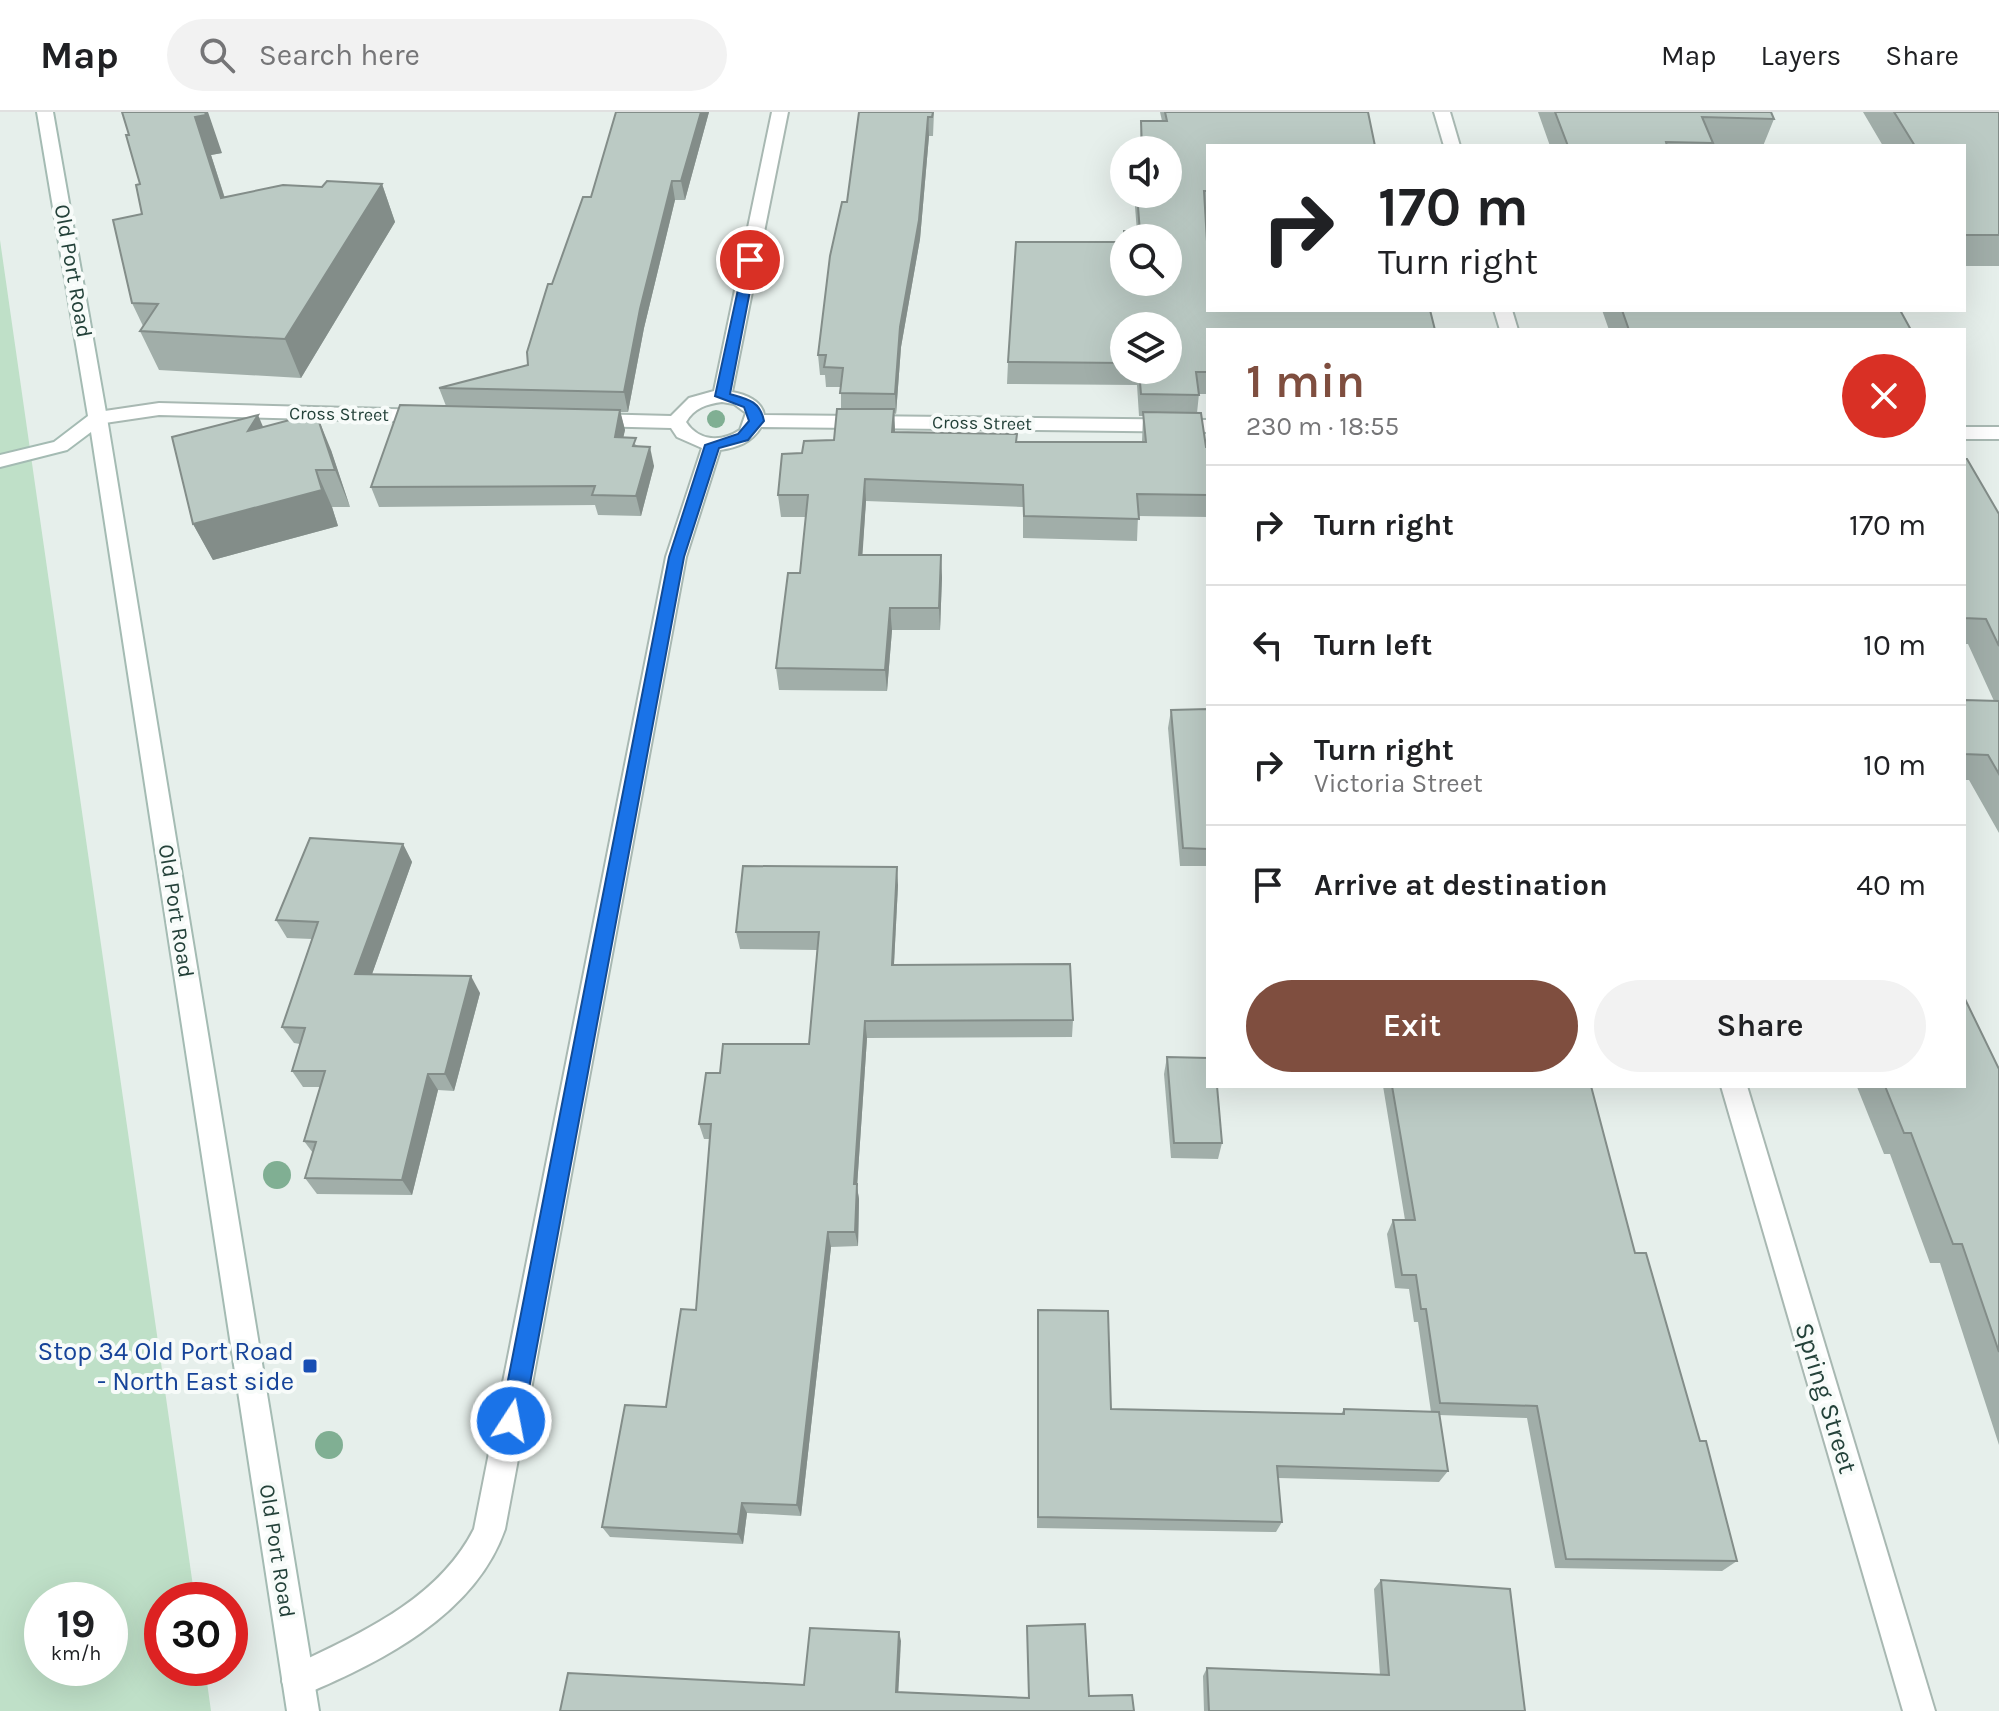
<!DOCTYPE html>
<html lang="en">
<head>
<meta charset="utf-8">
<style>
	:root { --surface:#fff; --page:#f2f2f2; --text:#202124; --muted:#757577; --line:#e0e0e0; --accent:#7f4e3f }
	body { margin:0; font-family:Karla,sans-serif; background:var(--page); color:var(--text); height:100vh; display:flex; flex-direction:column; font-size:30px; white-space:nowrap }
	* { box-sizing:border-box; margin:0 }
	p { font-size:26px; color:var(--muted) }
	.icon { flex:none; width:44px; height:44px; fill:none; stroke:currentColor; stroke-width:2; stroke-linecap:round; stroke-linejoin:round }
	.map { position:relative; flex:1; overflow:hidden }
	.drawer { position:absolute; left:1206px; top:216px; width:760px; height:760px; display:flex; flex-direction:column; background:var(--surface); border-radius:0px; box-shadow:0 8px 32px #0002 }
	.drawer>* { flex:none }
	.guide { position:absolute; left:1206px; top:32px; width:760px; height:168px; border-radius:0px; box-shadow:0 8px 32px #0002; background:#fff; color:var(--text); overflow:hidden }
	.controls { position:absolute; left:1110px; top:24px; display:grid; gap:16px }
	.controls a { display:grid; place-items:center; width:72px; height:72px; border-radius:50%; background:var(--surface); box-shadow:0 8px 32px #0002; font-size:40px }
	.speed { position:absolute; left:24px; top:1470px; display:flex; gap:16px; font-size:40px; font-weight:700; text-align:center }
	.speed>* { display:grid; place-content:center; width:104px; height:104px; border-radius:50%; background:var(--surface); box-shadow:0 8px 32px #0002; line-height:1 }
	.speed small { font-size:20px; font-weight:400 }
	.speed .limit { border:12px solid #d22; background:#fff; color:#111 }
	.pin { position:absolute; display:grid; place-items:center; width:68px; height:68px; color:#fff; margin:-34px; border:4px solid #fff; border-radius:50%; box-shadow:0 2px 8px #0007 }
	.me { position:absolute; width:88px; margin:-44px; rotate:11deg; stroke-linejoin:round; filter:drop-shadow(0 0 6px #0008) }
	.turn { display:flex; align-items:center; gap:28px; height:168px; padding:0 40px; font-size:36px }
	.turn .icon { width:104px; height:104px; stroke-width:2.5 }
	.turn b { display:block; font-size:56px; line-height:68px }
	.round { display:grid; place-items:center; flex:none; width:84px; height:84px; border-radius:42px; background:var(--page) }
	.headline { display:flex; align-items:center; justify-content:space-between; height:136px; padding:0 40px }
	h1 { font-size:48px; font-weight:600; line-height:60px; color:var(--accent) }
	.cta { display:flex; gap:16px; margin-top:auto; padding:16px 40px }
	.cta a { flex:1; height:92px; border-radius:48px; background:var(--accent); color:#fff; font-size:32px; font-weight:600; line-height:92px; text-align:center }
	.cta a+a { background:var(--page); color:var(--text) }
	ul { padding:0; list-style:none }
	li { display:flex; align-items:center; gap:24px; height:120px; padding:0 40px; border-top:2px solid var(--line) }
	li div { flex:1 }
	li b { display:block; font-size:30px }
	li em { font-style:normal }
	header { display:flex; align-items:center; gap:48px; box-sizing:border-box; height:112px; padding:0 40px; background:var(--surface); border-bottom:2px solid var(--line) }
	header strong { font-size:38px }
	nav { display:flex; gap:44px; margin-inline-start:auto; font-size:28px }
	.search { width:560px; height:72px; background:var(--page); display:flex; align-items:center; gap:20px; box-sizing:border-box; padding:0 28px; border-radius:44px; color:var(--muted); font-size:30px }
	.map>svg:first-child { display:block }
</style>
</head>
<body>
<header>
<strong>Map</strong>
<div class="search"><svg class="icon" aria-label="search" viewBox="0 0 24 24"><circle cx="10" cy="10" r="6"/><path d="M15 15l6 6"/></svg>Search here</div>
<nav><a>Map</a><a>Layers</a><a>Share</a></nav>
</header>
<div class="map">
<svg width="1999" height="1599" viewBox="0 0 1999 1599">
	<rect width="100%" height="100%" fill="#e6efeb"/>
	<path fill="#bfe0c8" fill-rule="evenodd" d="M 0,128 L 195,1488 L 162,1488 L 162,1556 L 205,1556 L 211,1599 L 0,1599 ZM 42,1488 L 110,1488 L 110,1556 L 42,1556 Z"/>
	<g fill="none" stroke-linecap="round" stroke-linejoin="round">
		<g stroke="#a8b8b2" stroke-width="4">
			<g id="minor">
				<path d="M 772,0 L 788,0 L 732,280 C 745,282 762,289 764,303 L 1208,308 L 1208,320 L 761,315 C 751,331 738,335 720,338 L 686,445 L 505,1417 C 475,1504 378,1552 298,1585 L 286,1581 L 282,1569 L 286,1557 C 356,1523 437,1490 474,1417 L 666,445 L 702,336 L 677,325 L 671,316 L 592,314 L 583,308 L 592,302 L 671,304 L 689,286 L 714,279 ZM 722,290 L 734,292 L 746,301 L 740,318 C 722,330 699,330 686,310 C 694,296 707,292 722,290 Z"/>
				<path d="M 1434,0 L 1450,0 L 1460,34 L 1444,34 Z"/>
				<path d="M 1494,198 L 1512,198 L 1518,218 L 1500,218 Z"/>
				<path d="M 159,291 L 427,298 L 436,304 L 427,310 L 159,303 L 98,312 L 89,306 L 98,300 Z"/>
				<rect x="1964" y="315" width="35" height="12"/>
				<path d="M 1721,974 L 1747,974 L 1935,1599 L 1903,1599 Z"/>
			</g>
		</g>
		<g stroke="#a4bbb3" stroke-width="4">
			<path id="secondary" d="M 37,0 L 53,0 L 107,306 L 319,1599 L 287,1599 L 91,320 L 67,338 L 0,355 L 0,343 L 54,330 L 88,304 Z"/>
		</g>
		<use href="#minor" fill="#fff" fill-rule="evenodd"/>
		<use href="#secondary" fill="#fff" fill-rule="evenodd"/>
	</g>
	<g fill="#80af93">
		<circle cx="716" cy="307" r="9"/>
		<circle cx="277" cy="1063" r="14"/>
		<circle cx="329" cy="1333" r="14"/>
	</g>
	<g fill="#a1aea9" fill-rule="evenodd">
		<path d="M 616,0 L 709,0 L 685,88 L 675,88 L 644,216 L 628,300 L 620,300 L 625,318 L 623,325 L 638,334 L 654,354 L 641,404 L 598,403 L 595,393 L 379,395 L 371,375 L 446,294 L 439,276 L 528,253 L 591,85 Z"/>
		<path d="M 859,0 L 934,0 L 933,24 L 929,24 L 920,127 L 901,235 L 896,302 L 894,301 L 895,320 L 1016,330 L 1142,330 L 1143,304 L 1139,304 L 1137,273 L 1007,272 L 1008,250 L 1124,130 L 1124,119 L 1137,120 L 1134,82 L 1168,82 L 1168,38 L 1140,38 L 1141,9 L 1162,9 L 1160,0 L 1368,0 L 1208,34 L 1208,101 L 1205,101 L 1208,218 L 1208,282 L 1199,282 L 1197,301 L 1206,335 L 1208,335 L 1208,405 L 1138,404 L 1137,429 L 1023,426 L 1023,395 L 866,389 L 862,443 L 942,465 L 940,518 L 892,518 L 887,579 L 779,578 L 776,556 L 800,461 L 806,405 L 781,405 L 778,383 L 802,341 L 834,328 L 841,297 L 841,275 L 826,275 L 825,263 L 820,263 L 818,243 L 847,90 ZM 1124,214 L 1168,258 L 1124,258 Z"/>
		<path d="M 1538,0 L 1771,0 L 1774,7 L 1763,34 L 1713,32 L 1712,34 L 1550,34 Z"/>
		<path d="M 1863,0 L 1999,0 L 1999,154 L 1964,154 L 1964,34 L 1883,34 Z"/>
		<path d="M 129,23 L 222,41 L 211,43 L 225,86 L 322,75 L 382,72 L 395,110 L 301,266 L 159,258 L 140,219 L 143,214 L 132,191 L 142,102 L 140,72 Z"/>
		<path d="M 1602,198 L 1900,198 L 1911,218 L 1609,218 Z"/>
		<path d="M 263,315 L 331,338 L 350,395 L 332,395 L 338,414 L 213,448 L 193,412 Z"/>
		<path d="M 1964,347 L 1999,402 L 1999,721 L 1969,668 L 1964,668 L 1964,588 L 1994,589 L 1968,532 L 1964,532 Z"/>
		<path d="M 1208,597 L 1208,754 L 1180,754 L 1168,616 L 1171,598 Z"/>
		<path d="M 403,732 L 412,750 L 372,862 L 480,881 L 454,979 L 438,978 L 412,1083 L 317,1082 L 305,1066 L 313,1041 L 304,1029 L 320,975 L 303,975 L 292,959 L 300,932 L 294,931 L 282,915 L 312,827 L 287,826 L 276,808 Z"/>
		<path d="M 898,773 L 894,853 L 1073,908 L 1072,925 L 867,926 L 857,1075 L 859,1087 L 858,1134 L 831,1135 L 801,1404 L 747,1401 L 743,1432 L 610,1425 L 602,1415 L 666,1295 L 696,1198 L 710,1027 L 704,1027 L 699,1012 L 720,961 L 809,932 L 817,838 L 740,837 L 736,820 Z"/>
		<path d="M 1167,945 L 1222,1031 L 1218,1047 L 1171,1046 L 1164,962 Z"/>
		<path d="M 1999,957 L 1999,1333 L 1940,1151 L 1930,1151 L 1890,1042 L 1884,1042 L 1857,975 L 1964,974 Z"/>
		<path d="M 1383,974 L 1591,974 L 1635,1141 L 1700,1329 L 1737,1449 L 1722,1459 L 1555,1456 L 1527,1306 L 1439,1303 L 1448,1359 L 1439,1370 L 1278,1366 L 1282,1410 L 1276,1420 L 1037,1416 L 1038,1198 L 1111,1297 L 1341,1302 L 1344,1297 L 1431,1300 L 1418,1210 L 1414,1210 L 1409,1177 L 1395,1176 L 1387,1122 L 1393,1108 L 1405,1108 Z"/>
		<path d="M 1381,1468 L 1525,1599 L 1204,1599 L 1203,1564 L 1207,1556 L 1380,1563 L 1374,1477 Z"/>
	</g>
	<g fill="#838d89">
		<path d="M 205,0 L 208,0 L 222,41 L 211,43 L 237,125 L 221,86 L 195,5 Z"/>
		<path d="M 701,0 L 709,0 L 685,88 L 681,69 Z"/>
		<path d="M 928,5 L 929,24 L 920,127 L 901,235 L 896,302 L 895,282 L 900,215 Z"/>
		<path d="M 672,69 L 675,88 L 644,216 L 628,300 L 624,280 L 640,197 Z"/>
		<path d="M 382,72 L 395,110 L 301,266 L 285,227 Z"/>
		<path d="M 894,297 L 895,320 L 892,320 Z"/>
		<path d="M 620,298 L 625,318 L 619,345 L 615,325 Z"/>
		<path d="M 316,301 L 331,338 L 350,395 L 335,358 Z"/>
		<path d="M 258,303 L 274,340 L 248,319 Z"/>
		<path d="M 650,335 L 654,354 L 641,404 L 636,384 Z"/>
		<path d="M 316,358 L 332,395 L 338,414 L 213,448 L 193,412 Z"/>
		<path d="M 865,367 L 866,389 L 861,465 L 859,443 Z"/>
		<path d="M 941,443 L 942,465 L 940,518 L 939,496 Z"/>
		<path d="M 890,496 L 892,518 L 887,579 L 885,558 Z"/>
		<path d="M 403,732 L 412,750 L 366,879 L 355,862 Z"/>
		<path d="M 897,755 L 898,773 L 893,870 L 892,853 Z"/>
		<path d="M 471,864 L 480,881 L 454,979 L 445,962 Z"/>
		<path d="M 865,909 L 867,926 L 857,1075 L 859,1087 L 858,1134 L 855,1120 L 854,1072 Z"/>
		<path d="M 428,962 L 438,978 L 412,1083 L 402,1068 Z"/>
		<path d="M 828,1120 L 831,1135 L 801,1404 L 797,1393 Z"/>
		<path d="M 742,1391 L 747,1401 L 743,1432 L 738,1422 Z"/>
		<path d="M 899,1520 L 901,1529 L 898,1587 L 896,1580 Z"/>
	</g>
	<g fill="#bbcac4" stroke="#838d89" stroke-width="2">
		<path d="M 122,0 L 205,0 L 206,3 L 195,5 L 221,86 L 283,73 L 322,75 L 327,69 L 382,72 L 285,227 L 140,219 L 158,192 L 132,191 L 113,108 L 142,102 L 136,73 L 140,72 L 126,23 L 129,23 Z"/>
		<path d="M 616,0 L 701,0 L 681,69 L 672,69 L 640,197 L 624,280 L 439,276 L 528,253 L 527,240 L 548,172 L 552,172 L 583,85 L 591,85 Z"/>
		<path d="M 859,0 L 933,0 L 932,5 L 928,5 L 919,108 L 900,215 L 895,282 L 840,281 L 843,256 L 824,255 L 826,243 L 818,243 L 830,144 L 842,90 L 847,90 Z"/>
		<path d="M 1165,0 L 1368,0 L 1375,34 L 1208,34 L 1208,79 L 1204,79 L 1208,146 L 1208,198 L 1430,198 L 1435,218 L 1208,218 L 1208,260 L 1196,260 L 1199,283 L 1141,282 L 1139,258 L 1168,258 L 1168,214 L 1124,214 L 1124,251 L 1008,250 L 1016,130 L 1124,130 L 1124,170 L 1168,170 L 1168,126 L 1124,126 L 1124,119 L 1140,120 L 1137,82 L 1168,82 L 1168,38 L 1142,38 L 1141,9 L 1167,9 Z"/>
		<path d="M 1555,0 L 1771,0 L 1774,7 L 1702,5 L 1713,31 L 1666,30 L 1667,34 L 1568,34 Z"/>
		<path d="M 1894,0 L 1999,0 L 1999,123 L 1964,123 L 1964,34 L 1915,34 Z"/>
		<path d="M 1622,198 L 1900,198 L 1911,218 L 1629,218 Z"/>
		<path d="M 400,293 L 620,298 L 615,325 L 636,326 L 633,334 L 650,335 L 636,384 L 592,383 L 595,374 L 371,375 Z"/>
		<path d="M 837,297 L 894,297 L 892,320 L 1017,322 L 1016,330 L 1146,330 L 1143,300 L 1201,301 L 1206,335 L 1208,335 L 1208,383 L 1137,382 L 1139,407 L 1024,404 L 1023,373 L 865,367 L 859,443 L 941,443 L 939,496 L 890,496 L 885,558 L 776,556 L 788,461 L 800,461 L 808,383 L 778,383 L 782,342 L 802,341 L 804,329 L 834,328 Z"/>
		<path d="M 316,301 L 335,358 L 316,358 L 322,378 L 193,412 L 172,325 L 258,303 L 248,319 Z"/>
		<path d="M 1964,347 L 1967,347 L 1999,402 L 1999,534 L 1986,507 L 1964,506 Z"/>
		<path d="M 1964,588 L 1999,589 L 1999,662 L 1988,643 L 1964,642 Z"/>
		<path d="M 1208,597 L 1208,737 L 1183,736 L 1171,598 Z"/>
		<path d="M 310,726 L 403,732 L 355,862 L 471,864 L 445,962 L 428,962 L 402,1068 L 305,1066 L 316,1030 L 304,1029 L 325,959 L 292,959 L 305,916 L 282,915 L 318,810 L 276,808 Z"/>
		<path d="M 743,754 L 897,755 L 892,853 L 1070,852 L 1073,908 L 865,909 L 854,1072 L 857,1072 L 855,1120 L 828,1120 L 797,1393 L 742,1391 L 738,1422 L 602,1415 L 625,1293 L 666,1295 L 681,1197 L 696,1198 L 711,1012 L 699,1012 L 706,961 L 720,961 L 723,932 L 809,932 L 819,820 L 736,820 Z"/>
		<path d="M 1964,885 L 1999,957 L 1999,1240 L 1962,1132 L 1953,1132 L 1911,1021 L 1904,1021 L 1885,974 L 1964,974 Z"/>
		<path d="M 1167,945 L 1208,946 L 1208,974 L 1217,974 L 1222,1031 L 1174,1031 Z"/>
		<path d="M 1392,974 L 1591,974 L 1635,1141 L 1646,1141 L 1700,1329 L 1706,1329 L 1737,1449 L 1566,1447 L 1537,1294 L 1440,1291 L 1426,1197 L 1421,1197 L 1416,1163 L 1402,1163 L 1393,1108 L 1415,1108 Z"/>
		<path d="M 1038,1198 L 1108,1199 L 1111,1297 L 1344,1302 L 1344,1297 L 1439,1300 L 1448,1359 L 1277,1354 L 1282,1410 L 1038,1405 Z"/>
		<path d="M 1381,1468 L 1510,1477 L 1525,1599 L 1209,1599 L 1207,1556 L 1389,1563 Z"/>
		<path d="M 1085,1512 L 1089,1584 L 1132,1583 L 1134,1599 L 560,1599 L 568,1561 L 804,1573 L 810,1516 L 899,1520 L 896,1580 L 1029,1586 L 1027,1514 Z"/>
	</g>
	<path fill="#1a73e8" stroke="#114b97" stroke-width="2" d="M 745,145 L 756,148 L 730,282 C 748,287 760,289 764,309 L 748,328 L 719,336 L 684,445 L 523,1309 L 519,1317 L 511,1321 L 503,1317 L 500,1309 L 669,445 L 705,333 L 738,322 L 749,309 L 744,295 L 715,284 Z"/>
	<rect fill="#1a4fb4" stroke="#f7fbf9" stroke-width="3" x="302" y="1246" width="16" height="16" rx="4"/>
	<g text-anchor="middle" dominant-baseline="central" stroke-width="8" stroke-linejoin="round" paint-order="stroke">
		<g font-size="18" fill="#24423a" stroke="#f7fbf9">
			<text transform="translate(339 302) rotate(1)">Cross Street</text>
			<text transform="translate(982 311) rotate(1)">Cross Street</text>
		</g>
		<g font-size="22" fill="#24423a" stroke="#f7fbf9">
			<text transform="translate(73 159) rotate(80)">Old Port Road</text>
			<text transform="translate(176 799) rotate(81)">Old Port Road</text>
			<text transform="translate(277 1439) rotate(81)">Old Port Road</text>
		</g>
		<g font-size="26" fill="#164399" stroke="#f7fbf9" text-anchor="end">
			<text x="294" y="1239">Stop 34 Old Port Road<tspan x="294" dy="30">- North East side</tspan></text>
		</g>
		<g font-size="26" fill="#24423a" stroke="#f7fbf9">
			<text transform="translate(1826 1286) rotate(73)">Spring Street</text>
		</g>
	</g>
</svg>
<div class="controls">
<a><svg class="icon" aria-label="sound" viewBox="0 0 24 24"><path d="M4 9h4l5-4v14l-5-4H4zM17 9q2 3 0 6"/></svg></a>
<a><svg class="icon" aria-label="search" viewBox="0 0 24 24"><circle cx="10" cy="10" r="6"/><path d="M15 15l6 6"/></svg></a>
<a><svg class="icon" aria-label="layers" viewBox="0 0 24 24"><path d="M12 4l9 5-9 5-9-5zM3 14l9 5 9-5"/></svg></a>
</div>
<div class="speed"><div>19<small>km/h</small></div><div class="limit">30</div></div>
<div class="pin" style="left:750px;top:148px;background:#d93025"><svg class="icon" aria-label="arrive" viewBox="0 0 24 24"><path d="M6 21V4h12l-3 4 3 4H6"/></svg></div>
<svg class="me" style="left:511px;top:1309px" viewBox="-20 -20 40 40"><circle r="17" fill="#1a73e8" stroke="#fff" stroke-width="3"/><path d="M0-11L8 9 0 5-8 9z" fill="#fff"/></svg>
<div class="guide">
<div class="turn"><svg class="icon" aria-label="right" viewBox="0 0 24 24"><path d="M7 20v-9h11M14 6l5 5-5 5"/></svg><div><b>170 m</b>Turn right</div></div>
</div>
<section class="drawer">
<div class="headline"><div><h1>1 min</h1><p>230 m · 18:55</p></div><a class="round" style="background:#d93025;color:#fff"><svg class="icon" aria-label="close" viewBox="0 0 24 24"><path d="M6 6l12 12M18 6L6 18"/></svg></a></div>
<ul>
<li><svg class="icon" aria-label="right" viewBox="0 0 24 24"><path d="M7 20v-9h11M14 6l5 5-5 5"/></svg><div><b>Turn right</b></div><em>170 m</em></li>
<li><svg class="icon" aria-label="left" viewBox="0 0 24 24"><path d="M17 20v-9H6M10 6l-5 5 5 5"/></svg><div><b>Turn left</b></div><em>10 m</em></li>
<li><svg class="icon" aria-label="right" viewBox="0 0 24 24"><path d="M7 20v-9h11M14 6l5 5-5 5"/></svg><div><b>Turn right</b><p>Victoria Street</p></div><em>10 m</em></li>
<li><svg class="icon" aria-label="arrive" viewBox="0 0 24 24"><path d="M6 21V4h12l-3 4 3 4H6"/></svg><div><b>Arrive at destination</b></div><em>40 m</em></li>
</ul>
<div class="cta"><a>Exit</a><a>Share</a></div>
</section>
</div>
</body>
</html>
